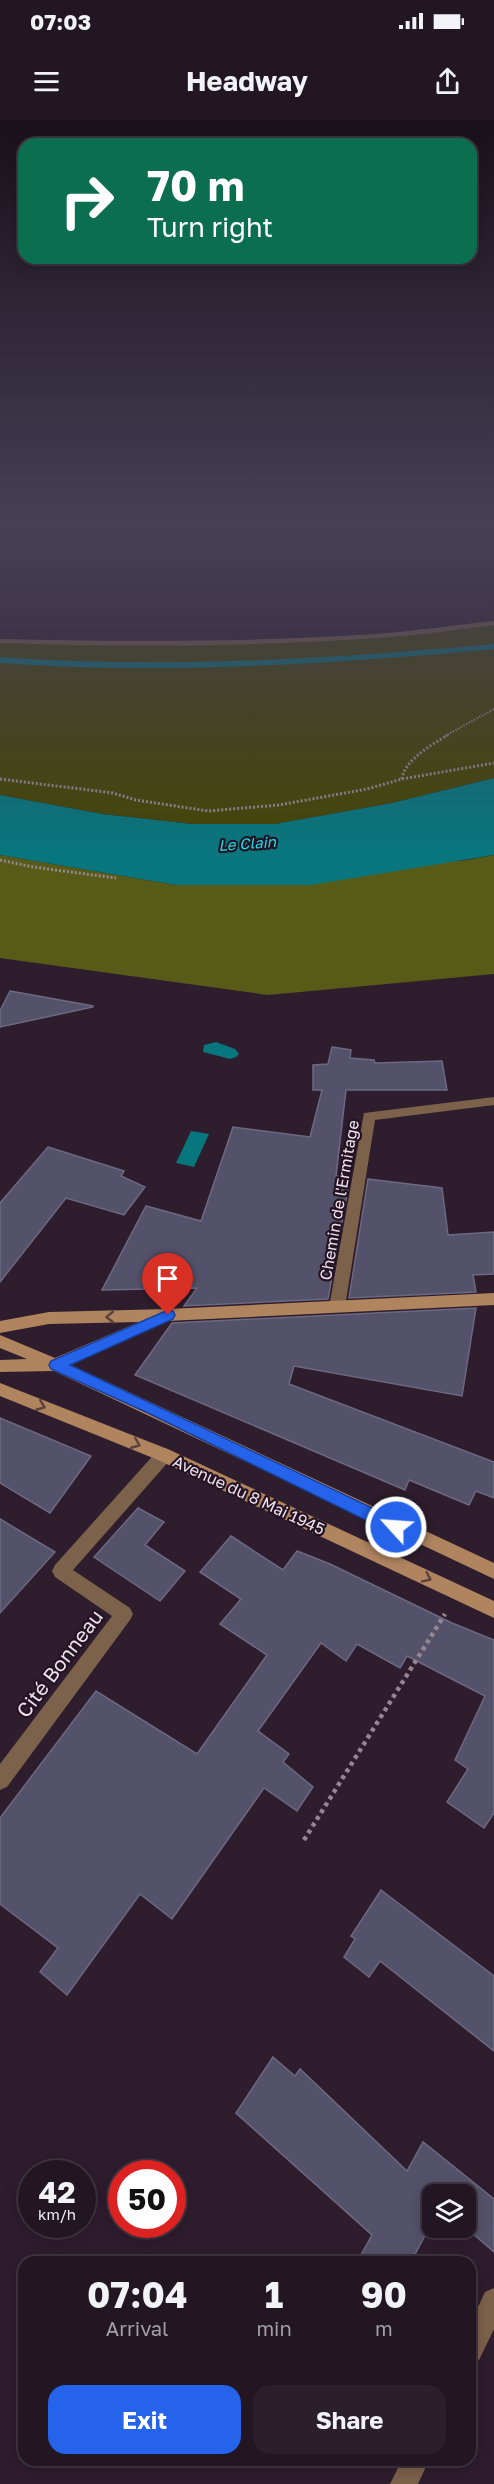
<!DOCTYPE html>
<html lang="en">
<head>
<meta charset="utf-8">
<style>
	:root { --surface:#221622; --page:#2a1f2a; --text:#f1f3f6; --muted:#a29fa5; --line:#3f3540; --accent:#2563eb }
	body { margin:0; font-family:"Golos Text",sans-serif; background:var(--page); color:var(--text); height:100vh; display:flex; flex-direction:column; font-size:22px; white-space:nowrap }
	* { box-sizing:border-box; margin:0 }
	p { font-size:20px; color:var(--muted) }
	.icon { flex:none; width:33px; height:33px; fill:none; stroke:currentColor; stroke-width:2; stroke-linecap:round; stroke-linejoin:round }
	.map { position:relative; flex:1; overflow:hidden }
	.drawer { position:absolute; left:18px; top:2136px; width:458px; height:210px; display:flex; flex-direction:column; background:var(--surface); border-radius:18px; box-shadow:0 3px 15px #0003,0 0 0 2px var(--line) }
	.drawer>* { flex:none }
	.guide { position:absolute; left:18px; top:18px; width:459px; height:126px; border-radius:18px; box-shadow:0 3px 15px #0003,0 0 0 2px var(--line); background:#0b6e4f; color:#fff; overflow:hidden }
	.tools { position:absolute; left:422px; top:2064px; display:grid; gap:12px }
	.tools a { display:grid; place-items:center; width:54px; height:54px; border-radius:12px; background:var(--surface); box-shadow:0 3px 15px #0003,0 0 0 2px var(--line); font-size:30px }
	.speed { position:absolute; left:18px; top:2040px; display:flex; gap:12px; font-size:30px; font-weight:700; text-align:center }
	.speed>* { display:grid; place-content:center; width:78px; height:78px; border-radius:50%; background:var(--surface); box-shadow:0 3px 15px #0003,0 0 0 2px var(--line); line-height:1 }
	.speed small { font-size:15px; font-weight:400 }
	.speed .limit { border:9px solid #d22; background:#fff; color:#111 }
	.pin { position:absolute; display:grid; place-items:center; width:51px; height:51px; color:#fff; margin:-62px -26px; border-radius:50% 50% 50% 0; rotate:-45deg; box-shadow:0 0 6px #0007 }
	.pin .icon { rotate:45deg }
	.me { position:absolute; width:66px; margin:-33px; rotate:296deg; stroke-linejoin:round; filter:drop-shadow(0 0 4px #0008) }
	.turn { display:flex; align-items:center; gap:21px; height:126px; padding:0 30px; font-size:27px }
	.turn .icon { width:78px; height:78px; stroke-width:2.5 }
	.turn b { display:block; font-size:42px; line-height:51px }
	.eta { display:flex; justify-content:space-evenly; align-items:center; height:102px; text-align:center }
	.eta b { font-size:36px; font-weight:700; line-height:42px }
	.cta { display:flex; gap:12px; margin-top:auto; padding:12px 30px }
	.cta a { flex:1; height:69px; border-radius:18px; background:var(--accent); color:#fff; font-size:24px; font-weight:700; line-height:69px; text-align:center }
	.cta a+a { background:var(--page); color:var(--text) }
	.status { display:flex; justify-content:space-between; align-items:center; height:42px; padding:0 30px; background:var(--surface); direction:ltr }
	.status svg { height:16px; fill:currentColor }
	header { display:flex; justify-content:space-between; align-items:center; height:78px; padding:0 30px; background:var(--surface); font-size:27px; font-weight:700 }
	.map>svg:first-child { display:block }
</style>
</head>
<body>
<div class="status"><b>07:03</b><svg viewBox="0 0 49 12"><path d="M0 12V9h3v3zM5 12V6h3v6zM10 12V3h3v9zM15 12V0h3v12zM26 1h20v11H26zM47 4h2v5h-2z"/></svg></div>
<header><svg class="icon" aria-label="menu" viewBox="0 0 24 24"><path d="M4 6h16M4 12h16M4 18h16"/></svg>Headway<svg class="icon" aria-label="share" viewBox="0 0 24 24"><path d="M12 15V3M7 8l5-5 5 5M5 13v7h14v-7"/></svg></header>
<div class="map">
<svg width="494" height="2364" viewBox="0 0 494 2364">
	<rect width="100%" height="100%" fill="#2e1d2d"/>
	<path fill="#444605" d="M 494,503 L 494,658 L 392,683 L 275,704 L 192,704 L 102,694 L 0,675 L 0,521 L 177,523 L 378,516 Z"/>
	<path fill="#585a18" d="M 0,735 L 176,765 L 467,740 L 494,735 L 494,854 L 268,875 L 0,838 Z"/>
	<g fill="#07767d">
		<path d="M 494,524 L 494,529 C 330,544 164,555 0,543 L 0,537 C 165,549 330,539 494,524 Z"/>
		<path d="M 494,658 L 494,735 L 311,765 L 176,765 L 0,735 L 0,675 L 102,694 L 192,704 L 275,704 L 392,683 Z"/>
		<path d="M 216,922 L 235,929 L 239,934 L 236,937 L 230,939 L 203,932 L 204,925 Z"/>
		<path d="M 191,1011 L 209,1014 L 194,1047 L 176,1043 Z"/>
	</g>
	<g fill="#54526a" stroke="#6c6982" stroke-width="1.5">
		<path d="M 10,871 L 93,886 L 93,887 L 0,907 L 0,891 Z"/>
		<path d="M 332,927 L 351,930 L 350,938 L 374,940 L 375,943 L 442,941 L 447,970 L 346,970 L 336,1056 L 350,1057 L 328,1179 L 184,1186 L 197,1168 L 102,1170 L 146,1086 L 201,1101 L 233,1007 L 310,1017 L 322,970 L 313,970 L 313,945 L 328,944 Z"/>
		<path d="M 48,1027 L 124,1051 L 121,1056 L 145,1067 L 124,1095 L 66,1078 L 0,1162 L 0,1083 Z"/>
		<path d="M 368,1059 L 442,1068 L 448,1115 L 494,1112 L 494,1154 L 473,1155 L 476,1172 L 349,1178 Z"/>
		<path d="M 476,1188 L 462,1276 L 294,1246 L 289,1264 L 494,1342 L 494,1378 L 476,1371 L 469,1385 L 409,1360 L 405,1370 L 135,1255 L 172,1203 Z"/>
		<path d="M 0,1298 L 91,1336 L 50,1393 L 0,1363 Z"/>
		<path d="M 138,1388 L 164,1402 L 145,1425 L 185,1451 L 160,1481 L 94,1437 Z"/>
		<path d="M 0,1399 L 55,1432 L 0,1493 Z"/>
		<path d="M 231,1416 L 283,1450 L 297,1431 L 330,1444 L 452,1503 L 494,1520 L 494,1693 L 484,1708 L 447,1682 L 468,1649 L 455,1640 L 485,1576 L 407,1536 L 400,1548 L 357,1524 L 346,1541 L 321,1523 L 258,1611 L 289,1634 L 283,1642 L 313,1667 L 297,1691 L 264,1668 L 172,1799 L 140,1774 L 67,1875 L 40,1852 L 58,1828 L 0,1784 L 0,1698 L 96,1571 L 197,1634 L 267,1535 L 220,1504 L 241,1479 L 200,1452 Z"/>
		<path d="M 381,1770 L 494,1856 L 494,1931 L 380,1841 L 369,1857 L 344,1837 L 355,1819 L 351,1816 Z"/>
		<path d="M 273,1937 L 295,1956 L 300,1949 L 407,2051 L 423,2022 L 494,2079 L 494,2132 L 465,2107 L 465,2074 L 432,2074 L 432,2102 L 411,2142 L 357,2142 L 372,2115 L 236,1993 Z"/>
	</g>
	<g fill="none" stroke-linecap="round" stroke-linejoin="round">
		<path stroke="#948693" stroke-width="2" stroke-dasharray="1.5 1.5" stroke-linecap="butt" d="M 445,616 L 494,589"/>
		<g stroke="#948693" stroke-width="3" stroke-dasharray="2 2" stroke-linecap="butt">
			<path d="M 0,659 L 113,673 L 136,680 L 208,691 L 279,685 L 367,669 L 402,659 L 494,643"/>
			<path d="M 402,659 C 404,640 433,624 448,615"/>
			<path d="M 0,740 L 33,747 L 116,758"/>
		</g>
		<path stroke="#948693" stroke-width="4.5" stroke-dasharray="4 4" stroke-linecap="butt" d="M 304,1720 L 445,1494"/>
		<g fill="#7c614b" fill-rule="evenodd">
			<path d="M 494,977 L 494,985 L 375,1000 L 345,1187 L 342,1191 L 332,1191 L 329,1187 L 364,993 Z"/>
			<path d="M 494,2168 L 494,2209 L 479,2240 L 470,2244 L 470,2204 L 485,2172 Z"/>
			<path d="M 402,2340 L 429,2340 L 418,2364 L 390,2364 Z"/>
		</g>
		<g fill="#7c614b" fill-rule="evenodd">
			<path d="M 494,501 L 494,505 C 455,510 415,516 376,518 C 251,527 125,527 0,523 L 0,519 C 125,522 251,522 376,514 C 415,511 455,505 494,501 Z"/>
			<path d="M 164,1328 L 170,1330 L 172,1335 L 170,1340 L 73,1450 L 130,1488 L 133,1494 L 130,1500 L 7,1667 L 0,1670 L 0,1644 L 112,1496 L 55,1457 L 52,1451 L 55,1445 L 158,1330 Z"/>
		</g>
		<g fill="#af845f" fill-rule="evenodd">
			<path d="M 494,1173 L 494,1185 L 167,1201 L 71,1245 L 494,1443 L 494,1459 L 54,1251 L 0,1252 L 0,1240 L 27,1239 L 0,1228 L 0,1215 L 55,1238 L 139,1202 L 49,1204 L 0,1213 L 0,1201 L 49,1192 L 168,1189 Z"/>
			<path d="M 0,1263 L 170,1330 L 494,1481 L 494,1498 L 158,1340 L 0,1276 Z"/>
		</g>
	</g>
	<defs><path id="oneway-chevron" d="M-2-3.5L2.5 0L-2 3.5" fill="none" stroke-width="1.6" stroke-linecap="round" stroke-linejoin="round" transform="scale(1.5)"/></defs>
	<g stroke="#5c403b">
		<use href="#oneway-chevron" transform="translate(110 1197) rotate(179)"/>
		<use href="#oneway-chevron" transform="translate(41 1286) rotate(22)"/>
		<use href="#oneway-chevron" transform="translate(136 1324) rotate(22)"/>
		<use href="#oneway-chevron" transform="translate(427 1458) rotate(26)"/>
	</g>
	<linearGradient id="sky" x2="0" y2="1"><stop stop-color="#191019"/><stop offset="0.55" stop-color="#464057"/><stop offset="1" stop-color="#464057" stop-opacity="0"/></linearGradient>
	<rect width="494" height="733" fill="url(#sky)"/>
	<path fill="#2563eb" stroke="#184099" stroke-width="1.5" d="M 168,1190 L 173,1191 L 175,1195 L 173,1199 L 70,1245 L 402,1402 L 404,1407 L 402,1412 L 396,1414 L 390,1412 L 148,1293 L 51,1249 L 49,1245 L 51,1241 Z"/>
	<g text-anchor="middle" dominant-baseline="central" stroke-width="4.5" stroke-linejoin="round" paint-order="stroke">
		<g font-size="15" font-style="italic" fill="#18e0ec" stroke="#241323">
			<text transform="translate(247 723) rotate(-4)">Le Clain</text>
		</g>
		<g font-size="16" fill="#eee2ed" stroke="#241323">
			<text transform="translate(339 1080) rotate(-80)">Chemin de l'Ermitage</text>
			<text transform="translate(249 1375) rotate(25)">Avenue du 8 Mai 1945</text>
		</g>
		<g font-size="20" fill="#eee2ed" stroke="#241323">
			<text transform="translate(59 1543) rotate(-53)">Cité Bonneau</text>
		</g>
	</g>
</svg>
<div class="tools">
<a><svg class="icon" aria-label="layers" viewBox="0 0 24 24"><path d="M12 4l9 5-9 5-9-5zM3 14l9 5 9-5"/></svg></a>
</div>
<div class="speed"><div>42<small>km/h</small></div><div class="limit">50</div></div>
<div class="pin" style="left:168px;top:1195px;background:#d93025"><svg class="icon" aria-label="arrive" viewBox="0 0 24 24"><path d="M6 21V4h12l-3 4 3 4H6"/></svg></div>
<svg class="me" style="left:396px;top:1407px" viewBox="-20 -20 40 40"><circle r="17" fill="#2563eb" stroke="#fff" stroke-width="3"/><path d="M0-11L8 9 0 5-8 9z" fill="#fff"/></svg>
<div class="guide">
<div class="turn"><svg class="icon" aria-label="right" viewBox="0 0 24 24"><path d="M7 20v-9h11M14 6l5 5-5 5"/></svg><div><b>70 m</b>Turn right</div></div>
</div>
<section class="drawer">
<div class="eta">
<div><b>07:04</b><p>Arrival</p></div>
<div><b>1</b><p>min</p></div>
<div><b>90</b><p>m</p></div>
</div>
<div class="cta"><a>Exit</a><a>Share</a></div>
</section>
</div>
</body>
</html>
